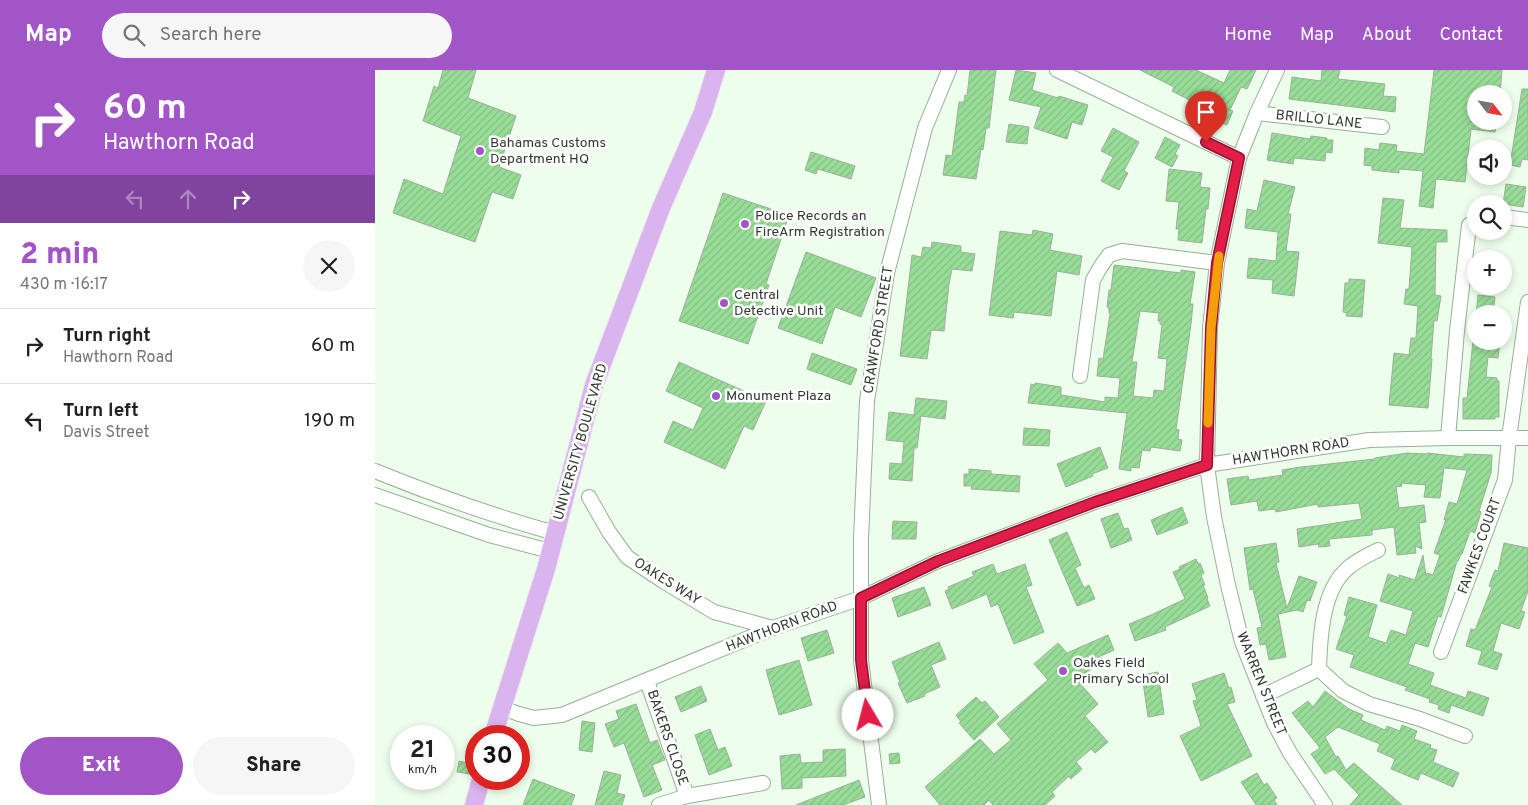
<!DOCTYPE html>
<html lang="en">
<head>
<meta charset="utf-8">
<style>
	:root { --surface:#fff; --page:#f6f6f6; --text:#202124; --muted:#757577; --line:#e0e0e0; --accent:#a155c7 }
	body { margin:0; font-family:Overpass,sans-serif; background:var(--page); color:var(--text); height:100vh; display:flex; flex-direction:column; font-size:19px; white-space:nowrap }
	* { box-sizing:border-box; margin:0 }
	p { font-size:16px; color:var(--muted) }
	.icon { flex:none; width:28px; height:28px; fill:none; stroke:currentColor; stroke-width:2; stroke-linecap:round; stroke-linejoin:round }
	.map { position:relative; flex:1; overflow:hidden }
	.side { display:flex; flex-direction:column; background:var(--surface); width:375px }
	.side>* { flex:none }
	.guide { background:#a155c7; color:#fff; overflow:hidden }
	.needle { width:32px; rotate:121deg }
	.fabs { position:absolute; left:1092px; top:15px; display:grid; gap:10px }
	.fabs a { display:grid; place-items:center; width:45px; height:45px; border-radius:50%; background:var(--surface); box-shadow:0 2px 8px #0003; font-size:25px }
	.speed { position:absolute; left:15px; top:655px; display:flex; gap:10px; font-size:25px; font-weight:700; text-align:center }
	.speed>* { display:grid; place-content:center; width:65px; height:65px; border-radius:50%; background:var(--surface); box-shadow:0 2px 8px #0003; line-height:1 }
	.speed small { font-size:12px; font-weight:400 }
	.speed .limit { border:8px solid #d22; background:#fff; color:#111 }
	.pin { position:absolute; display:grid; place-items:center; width:42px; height:42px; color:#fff; margin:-51px -21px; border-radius:50% 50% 50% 0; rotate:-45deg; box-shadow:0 0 5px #0007 }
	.pin .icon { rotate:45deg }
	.me { position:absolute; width:55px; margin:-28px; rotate:352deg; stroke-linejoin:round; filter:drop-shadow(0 0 4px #0008) }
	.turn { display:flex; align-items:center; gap:18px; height:105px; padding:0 20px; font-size:22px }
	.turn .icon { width:65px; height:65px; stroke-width:2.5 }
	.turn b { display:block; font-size:35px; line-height:42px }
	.lanes { display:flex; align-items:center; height:48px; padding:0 20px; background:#0003; justify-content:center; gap:25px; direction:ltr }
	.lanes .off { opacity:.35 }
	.round { display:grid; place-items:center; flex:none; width:52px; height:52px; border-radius:26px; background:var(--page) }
	.overview { display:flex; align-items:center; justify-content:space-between; height:85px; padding:0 20px }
	h1 { font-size:30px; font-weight:800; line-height:38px; color:var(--accent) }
	.button { display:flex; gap:10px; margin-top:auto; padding:10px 20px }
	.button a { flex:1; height:58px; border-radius:30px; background:var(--accent); color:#fff; font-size:20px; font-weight:800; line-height:58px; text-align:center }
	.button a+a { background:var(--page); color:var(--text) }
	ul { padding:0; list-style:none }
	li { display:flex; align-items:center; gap:15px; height:75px; padding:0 20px; border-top:1px solid var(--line) }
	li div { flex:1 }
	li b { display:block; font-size:19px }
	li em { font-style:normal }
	header { display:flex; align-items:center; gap:30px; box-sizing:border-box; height:70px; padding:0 25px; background:var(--accent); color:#fff }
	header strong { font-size:24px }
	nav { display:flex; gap:28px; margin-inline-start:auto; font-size:18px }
	.search { width:350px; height:45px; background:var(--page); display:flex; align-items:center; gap:12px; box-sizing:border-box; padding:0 18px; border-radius:28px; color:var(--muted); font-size:19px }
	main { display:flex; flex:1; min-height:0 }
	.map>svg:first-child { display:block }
</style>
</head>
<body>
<header>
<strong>Map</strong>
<div class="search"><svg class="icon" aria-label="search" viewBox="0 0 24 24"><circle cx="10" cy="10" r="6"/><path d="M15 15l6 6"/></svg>Search here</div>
<nav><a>Home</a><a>Map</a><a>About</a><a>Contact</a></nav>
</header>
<main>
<section class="side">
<div class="guide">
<div class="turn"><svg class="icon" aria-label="right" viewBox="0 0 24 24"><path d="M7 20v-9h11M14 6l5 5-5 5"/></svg><div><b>60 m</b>Hawthorn Road</div></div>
<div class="lanes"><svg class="icon off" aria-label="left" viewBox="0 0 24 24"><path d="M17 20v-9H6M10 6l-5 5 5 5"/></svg><svg class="icon off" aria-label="ahead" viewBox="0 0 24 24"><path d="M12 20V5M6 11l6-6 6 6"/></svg><svg class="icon" aria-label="right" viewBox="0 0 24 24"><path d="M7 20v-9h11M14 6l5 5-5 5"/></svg></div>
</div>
<div class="overview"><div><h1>2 min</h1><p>430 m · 16:17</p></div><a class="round"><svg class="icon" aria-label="close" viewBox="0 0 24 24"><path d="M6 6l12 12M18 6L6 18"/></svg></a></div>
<ul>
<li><svg class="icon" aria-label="right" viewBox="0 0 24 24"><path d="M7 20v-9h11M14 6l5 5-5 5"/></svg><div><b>Turn right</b><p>Hawthorn Road</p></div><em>60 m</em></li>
<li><svg class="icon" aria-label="left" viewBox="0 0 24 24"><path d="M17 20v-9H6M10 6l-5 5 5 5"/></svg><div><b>Turn left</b><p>Davis Street</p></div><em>190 m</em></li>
</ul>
<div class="button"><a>Exit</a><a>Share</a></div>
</section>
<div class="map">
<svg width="1153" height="735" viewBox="0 0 1153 735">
	<defs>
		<pattern id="building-hatch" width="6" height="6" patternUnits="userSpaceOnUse" patternTransform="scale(1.25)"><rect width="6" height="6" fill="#98dd97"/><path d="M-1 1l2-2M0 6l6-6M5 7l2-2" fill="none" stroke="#83be82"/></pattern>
	</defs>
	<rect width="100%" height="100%" fill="#edffec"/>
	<g fill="url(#building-hatch)" stroke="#9baf9a" fill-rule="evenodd">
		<path d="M 68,0 L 101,0 L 93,28 L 141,46 L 124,97 L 146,105 L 138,129 L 117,122 L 100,172 L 18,143 L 29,109 L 68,124 L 86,66 L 48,51 L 59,16 L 63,18 Z"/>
		<path d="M 595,0 L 621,0 L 614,58 L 611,58 L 608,80 L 606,79 L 601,109 L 568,105 L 571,85 L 577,86 L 584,32 L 589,32 L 590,25 L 592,26 Z"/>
		<path d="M 641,0 L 661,3 L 657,20 L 683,28 L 684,26 L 713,35 L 707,55 L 697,52 L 692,69 L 659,58 L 666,37 L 634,30 Z"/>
		<path d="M 765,0 L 821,0 L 849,13 L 855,0 L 881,0 L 872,19 L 866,17 L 855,40 L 858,41 L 852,55 L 840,50 L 842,46 L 817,35 L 818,32 L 797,21 L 799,17 Z"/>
		<path d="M 947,0 L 965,0 L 963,9 L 1010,14 L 1008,26 L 1021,27 L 1020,42 L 914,29 L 917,7 L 946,11 Z"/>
		<path d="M 1059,0 L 1127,0 L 1125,24 L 1101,24 L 1101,51 L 1122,51 L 1120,62 L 1096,59 L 1090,112 L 1061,109 L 1058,138 L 1044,136 L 1048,101 L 1024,99 L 1024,103 L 997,100 L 997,96 L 989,95 L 990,78 L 1004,80 L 1005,73 L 1022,75 L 1021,81 L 1049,84 Z"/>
		<path d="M 1147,19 L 1153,19 L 1153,90 L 1147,89 L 1145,97 L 1135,95 Z"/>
		<path d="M 634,54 L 654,57 L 652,74 L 631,72 Z"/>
		<path d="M 738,58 L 764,72 L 749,101 L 753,103 L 744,120 L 726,111 L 738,87 L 726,81 Z"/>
		<path d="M 897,63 L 935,69 L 936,66 L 952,68 L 952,70 L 958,70 L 957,83 L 951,82 L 950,91 L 919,88 L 918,94 L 892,90 Z"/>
		<path d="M 790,67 L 805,75 L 800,84 L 803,86 L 797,97 L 780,88 Z"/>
		<path d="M 436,82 L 480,96 L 476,109 L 443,99 L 441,104 L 430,100 Z"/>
		<path d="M 794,99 L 827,103 L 825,117 L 835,118 L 833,139 L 831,139 L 827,173 L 803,170 L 804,159 L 801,159 L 804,132 L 791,131 Z"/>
		<path d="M 889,110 L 920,117 L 913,144 L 916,144 L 911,181 L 924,182 L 919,226 L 897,223 L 898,210 L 872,208 L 874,188 L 901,191 L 903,162 L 870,158 L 872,139 L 882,141 Z"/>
		<path d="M 1131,114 L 1151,117 L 1148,137 L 1128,134 Z"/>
		<path d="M 348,123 L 414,145 L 391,214 L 394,215 L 373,274 L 304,251 Z"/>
		<path d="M 1008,128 L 1029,130 L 1025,158 L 1072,160 L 1072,172 L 1061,172 L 1060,225 L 1066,226 L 1062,251 L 1059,250 L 1056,289 L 1057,289 L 1053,338 L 1014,335 L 1019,283 L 1034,285 L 1036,268 L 1041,268 L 1043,236 L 1029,234 L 1031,219 L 1034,219 L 1037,177 L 1003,173 Z"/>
		<path d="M 658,160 L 678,164 L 675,180 L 707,186 L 704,205 L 682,201 L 676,246 L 639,242 L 638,248 L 614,245 L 625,161 L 657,165 Z"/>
		<path d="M 557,172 L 586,176 L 586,182 L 600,184 L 597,201 L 577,199 L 574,214 L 569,261 L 556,260 L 552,289 L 525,286 L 537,185 L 546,187 L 548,177 L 556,178 Z"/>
		<path d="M 431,182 L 501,208 L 486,247 L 460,237 L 447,274 L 403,258 Z"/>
		<path d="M 739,195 L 806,203 L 806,200 L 820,202 L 815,234 L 818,234 L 816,254 L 801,359 L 804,360 L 803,369 L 807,370 L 805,381 L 776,377 L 775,381 L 767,380 L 764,398 L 756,397 L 756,401 L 744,399 L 752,343 L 653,333 L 656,314 L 660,315 L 660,313 L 686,317 L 686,325 L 730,332 L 730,327 L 743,328 L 745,308 L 722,306 L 724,288 L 728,289 L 735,244 L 734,243 L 734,238 L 732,237 L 734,220 L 736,220 ZM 765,241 L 784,243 L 783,251 L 785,251 L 785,254 L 787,255 L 783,288 L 792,289 L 789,321 L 779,320 L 778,328 L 758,326 L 762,292 L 757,292 Z"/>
		<path d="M 974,209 L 990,210 L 987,247 L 971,246 L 972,243 L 968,242 L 970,213 L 974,213 Z"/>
		<path d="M 1103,225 L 1120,227 L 1118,244 L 1101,244 Z"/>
		<path d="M 1098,271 L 1125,271 L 1123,288 L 1113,287 L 1111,307 L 1122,308 L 1122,311 L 1124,311 L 1124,347 L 1120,347 L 1120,349 L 1088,349 L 1088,328 L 1092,328 Z"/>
		<path d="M 437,283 L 482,299 L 476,315 L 432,299 Z"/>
		<path d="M 304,292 L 391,331 L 378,360 L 369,356 L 350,399 L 289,372 L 298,351 L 318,360 L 328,338 L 291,321 Z"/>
		<path d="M 541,328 L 572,331 L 570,349 L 546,346 L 542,378 L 539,378 L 537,411 L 514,409 L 515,393 L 527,394 L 529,372 L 511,370 L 514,342 L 539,345 Z"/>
		<path d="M 649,358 L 675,360 L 674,376 L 648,375 Z"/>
		<path d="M 725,377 L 733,398 L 717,404 L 718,406 L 691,417 L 682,394 Z"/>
		<path d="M 1032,383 L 1052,384 L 1052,383 L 1089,387 L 1089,384 L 1117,385 L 1116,403 L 1104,441 L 1106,442 L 1100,463 L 1095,461 L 1087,484 L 1086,484 L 1083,491 L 1082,491 L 1066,547 L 1063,546 L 1053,577 L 1040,573 L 1033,594 L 1059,603 L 1055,615 L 1091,628 L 1093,621 L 1114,628 L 1108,646 L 1076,635 L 1074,643 L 1063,639 L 1064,635 L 1054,632 L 1055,629 L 1030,620 L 1032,617 L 975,597 L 979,585 L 961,579 L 972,546 L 969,545 L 974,527 L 1002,535 L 993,567 L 1011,573 L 1016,560 L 1031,565 L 1038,541 L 1005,531 L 1013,504 L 1025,508 L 1024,505 L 1040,510 L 1048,485 L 1051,506 L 1052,503 L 1058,505 L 1065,485 L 1059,483 L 1071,449 L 1069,450 L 1074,432 L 1082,434 L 1092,400 L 1069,398 L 1065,428 L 1049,427 L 1051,415 L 1026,413 L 1027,416 L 1021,417 L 1024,438 L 1049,435 L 1051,452 L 1044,453 L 1047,479 L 1040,476 L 1041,483 L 1022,485 L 1019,457 L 997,460 L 997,465 L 954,469 L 955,476 L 944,477 L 943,474 L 924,477 L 922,459 L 987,449 L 984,433 L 943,437 L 943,434 L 901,442 L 900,439 L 884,441 L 882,431 L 856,435 L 852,409 L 873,406 L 874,410 L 908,405 L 907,400 L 926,397 L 1000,389 L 1000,388 Z"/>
		<path d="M 594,399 L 616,401 L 616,404 L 645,406 L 644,422 L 596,419 L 597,416 L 589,416 L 589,404 L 594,404 Z"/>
		<path d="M 807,437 L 813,453 L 782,465 L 776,450 Z"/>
		<path d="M 743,443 L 749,459 L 753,458 L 757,470 L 736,478 L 726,449 Z"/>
		<path d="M 518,451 L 542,452 L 541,469 L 517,469 Z"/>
		<path d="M 692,462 L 706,495 L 700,498 L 709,518 L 714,515 L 720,529 L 702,536 L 674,470 Z"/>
		<path d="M 901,473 L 904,492 L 901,493 L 912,538 L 924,506 L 942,512 L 935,531 L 932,530 L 928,542 L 922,540 L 903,544 L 911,587 L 894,590 L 891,574 L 885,575 L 882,558 L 887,557 L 878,519 L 875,520 L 869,478 Z"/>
		<path d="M 1129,473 L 1153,478 L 1153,521 L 1146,541 L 1150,542 L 1144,559 L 1126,553 L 1118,581 L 1127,584 L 1122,600 L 1103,594 L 1107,581 L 1091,576 L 1096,559 L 1100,560 L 1117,517 L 1114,516 L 1120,500 L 1123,501 Z"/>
		<path d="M 821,489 L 823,494 L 825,493 L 829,503 L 826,506 L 830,515 L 828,515 L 833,528 L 832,529 L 835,536 L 790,557 L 791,560 L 760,571 L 754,554 L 776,545 L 810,529 L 798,502 L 805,499 L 804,497 Z"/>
		<path d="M 618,494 L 622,504 L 650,494 L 657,515 L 651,517 L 669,562 L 639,574 L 623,534 L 616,537 L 612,524 L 577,539 L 570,521 L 574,519 L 573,517 L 599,506 L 597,502 Z"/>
		<path d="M 549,517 L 556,535 L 523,547 L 517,528 Z"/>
		<path d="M 452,560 L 459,583 L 433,591 L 426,568 Z"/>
		<path d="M 733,565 L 739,580 L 715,591 L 720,596 L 703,611 L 723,634 L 710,646 L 733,672 L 720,683 L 716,679 L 701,692 L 707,699 L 696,709 L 694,706 L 677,722 L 680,726 L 670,735 L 618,735 L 614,730 L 609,735 L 565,735 L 550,717 L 605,669 L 619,684 L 636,670 L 622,654 L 673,610 L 659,594 L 683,573 L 692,583 Z"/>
		<path d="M 564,572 L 571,589 L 556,595 L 565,617 L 549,624 L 550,626 L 532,633 L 523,613 L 525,612 L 517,592 Z"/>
		<path d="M 424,590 L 437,635 L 404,645 L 391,600 Z"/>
		<path d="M 783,602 L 789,644 L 773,647 L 767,605 Z"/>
		<path d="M 849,603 L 854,618 L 856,617 L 860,632 L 852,634 L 877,686 L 826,711 L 805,666 L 826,656 L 818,631 L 822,630 L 817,614 Z"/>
		<path d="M 326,616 L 332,631 L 306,642 L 300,627 Z"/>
		<path d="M 950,621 L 974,639 L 988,645 L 986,650 L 1010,660 L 1012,656 L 1025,661 L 1027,655 L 1042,661 L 1039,669 L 1056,675 L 1055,678 L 1062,680 L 1058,692 L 1084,703 L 1078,717 L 1046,703 L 1043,710 L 1016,699 L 1020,689 L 1002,681 L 1005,674 L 963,657 L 950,667 L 961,687 L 963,686 L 971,700 L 979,693 L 1027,735 L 975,735 L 984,725 L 959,699 L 950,704 L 936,684 L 945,678 L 917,643 L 933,631 L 938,637 Z"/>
		<path d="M 601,627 L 607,633 L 610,631 L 624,647 L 599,670 L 584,653 L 586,652 L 581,645 Z"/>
		<path d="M 261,634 L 275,673 L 282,670 L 290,690 L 277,695 L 287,720 L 269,727 L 249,673 L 239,677 L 230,654 L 244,649 L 241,641 Z"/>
		<path d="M 207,651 L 220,653 L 217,682 L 204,680 Z"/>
		<path d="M 335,659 L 343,680 L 350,677 L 357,696 L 334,705 L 320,665 Z"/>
		<path d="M 470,679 L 471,706 L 427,708 L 427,718 L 407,719 L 405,686 L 425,684 L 426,693 L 448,692 L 448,680 Z"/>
		<path d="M 524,683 L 525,693 L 515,694 L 514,684 Z"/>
		<path d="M 84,691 L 97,694 L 95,704 L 82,702 Z"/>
		<path d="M 229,701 L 246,705 L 242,723 L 250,725 L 247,735 L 220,735 Z"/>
		<path d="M 882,703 L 889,715 L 892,713 L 902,728 L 899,730 L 902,735 L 881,735 L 866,712 Z"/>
		<path d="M 158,709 L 200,725 L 196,735 L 148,735 Z"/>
		<path d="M 484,710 L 490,727 L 468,735 L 421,735 Z"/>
	</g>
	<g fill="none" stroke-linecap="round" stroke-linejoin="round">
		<g stroke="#99ae98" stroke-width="16">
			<g id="minor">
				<path d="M 682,0 L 864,88"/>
				<path d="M 902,0 L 882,43 L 864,88 L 842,193 L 835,258 L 832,395 L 839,447 L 853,515 L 867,572 L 899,653 L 915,683 L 950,735"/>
				<path d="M 882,43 L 1007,57"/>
				<path d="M 1129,147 L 1153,150"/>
				<path d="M 705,306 L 718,210 L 726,196 L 734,185 L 747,181 L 842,193"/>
				<path d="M 1073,368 L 1082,261 L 1094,155 L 1101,151"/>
				<path d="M 0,401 C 59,425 119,446 180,463"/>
				<path d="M 0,425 L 114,465 L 175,481"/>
				<path d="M 214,427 L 234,462 L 252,487 L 288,511 L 339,542 L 398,558"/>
				<path d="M 1003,480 C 993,485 982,490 973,498 C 947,520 945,567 944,599 L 968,621 L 994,634 L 1045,649 L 1090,666"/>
				<path d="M 1066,582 L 1130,410 L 1134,368 L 1153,232"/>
				<path d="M 272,611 L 312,726"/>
				<path d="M 888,626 L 944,599"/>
				<path d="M 127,638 L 144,644 L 159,648 L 187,645 L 398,558 L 486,528 L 563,491 L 720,432 L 832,395 L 994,370 L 1073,368 L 1153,368"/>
				<path d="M 284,735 L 312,726 L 388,713"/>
				<path d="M 504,735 L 486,590 L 486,469 L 492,331 L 512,203 L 550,58 L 574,0"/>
			</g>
		</g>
		<g stroke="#eaebea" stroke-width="20">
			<g id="major">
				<path d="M 118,666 L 171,499 L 219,315 L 286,138 L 328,42 L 341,0"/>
				<path d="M 99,735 L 106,709"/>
			</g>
		</g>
		<use href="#minor" stroke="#fff" stroke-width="14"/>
		<use href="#major" stroke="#dab4ee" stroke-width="18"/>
	</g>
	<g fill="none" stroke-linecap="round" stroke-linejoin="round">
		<g stroke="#92132f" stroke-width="12">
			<path id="route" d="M 493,645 L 486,590 L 486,528 L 563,491 L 720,432 L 832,395 L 836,258 L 842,193 L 864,88 L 831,72"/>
		</g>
		<use href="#route" stroke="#e11d48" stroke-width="9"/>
		<path stroke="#f59e0b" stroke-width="9" d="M 833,353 L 836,258 L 844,186"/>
	</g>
	<g fill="#a155c7" stroke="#fff" stroke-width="2">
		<circle cx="105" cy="81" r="5"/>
		<circle cx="370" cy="154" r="5"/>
		<circle cx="349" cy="233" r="5"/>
		<circle cx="341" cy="326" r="5"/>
		<circle cx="688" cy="601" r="5"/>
	</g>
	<g text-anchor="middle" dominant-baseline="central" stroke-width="5" stroke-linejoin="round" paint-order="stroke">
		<g font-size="14" fill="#303930" stroke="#fff">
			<text transform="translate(944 50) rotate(6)">BRILLO LANE</text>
			<text transform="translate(504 260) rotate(-81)">CRAWFORD STREET</text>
			<text transform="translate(206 372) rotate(-74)">UNIVERSITY BOULEVARD</text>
			<text transform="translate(916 382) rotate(-9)">HAWTHORN ROAD</text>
			<text transform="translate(1105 476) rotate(-70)">FAWKES COURT</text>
			<text transform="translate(292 512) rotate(32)">OAKES WAY</text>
			<text transform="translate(407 557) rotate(-21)">HAWTHORN ROAD</text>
			<text transform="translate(886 614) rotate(68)">WARREN STREET</text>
			<text transform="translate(292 668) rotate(71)">BAKERS CLOSE</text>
		</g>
		<g font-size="14" fill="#303930" stroke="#fff" text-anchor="start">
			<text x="115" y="73">Bahamas Customs<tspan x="115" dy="16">Department HQ</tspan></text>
			<text x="380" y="146">Police Records an<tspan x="380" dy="16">FireArm Registration</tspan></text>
			<text x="359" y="225">Central<tspan x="359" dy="16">Detective Unit</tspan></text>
			<text x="351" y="326">Monument Plaza</text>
			<text x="698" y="593">Oakes Field<tspan x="698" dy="16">Primary School</tspan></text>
		</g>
	</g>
</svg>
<div class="fabs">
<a><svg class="needle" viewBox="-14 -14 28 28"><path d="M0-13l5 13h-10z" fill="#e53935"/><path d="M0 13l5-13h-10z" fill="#757577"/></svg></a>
<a><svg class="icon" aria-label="sound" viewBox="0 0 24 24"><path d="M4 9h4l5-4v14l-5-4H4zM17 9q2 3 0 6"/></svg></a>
<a><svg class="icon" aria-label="search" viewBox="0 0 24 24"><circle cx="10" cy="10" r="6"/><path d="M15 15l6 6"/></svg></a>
<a>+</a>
<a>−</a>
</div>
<div class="speed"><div>21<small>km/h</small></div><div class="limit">30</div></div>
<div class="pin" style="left:831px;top:72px;background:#d93025"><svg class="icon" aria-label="arrive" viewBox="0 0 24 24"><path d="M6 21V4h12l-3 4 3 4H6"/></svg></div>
<svg class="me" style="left:493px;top:645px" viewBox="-20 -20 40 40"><circle r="19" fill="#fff"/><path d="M0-13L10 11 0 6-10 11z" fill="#e11d48"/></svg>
</div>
</main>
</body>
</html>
